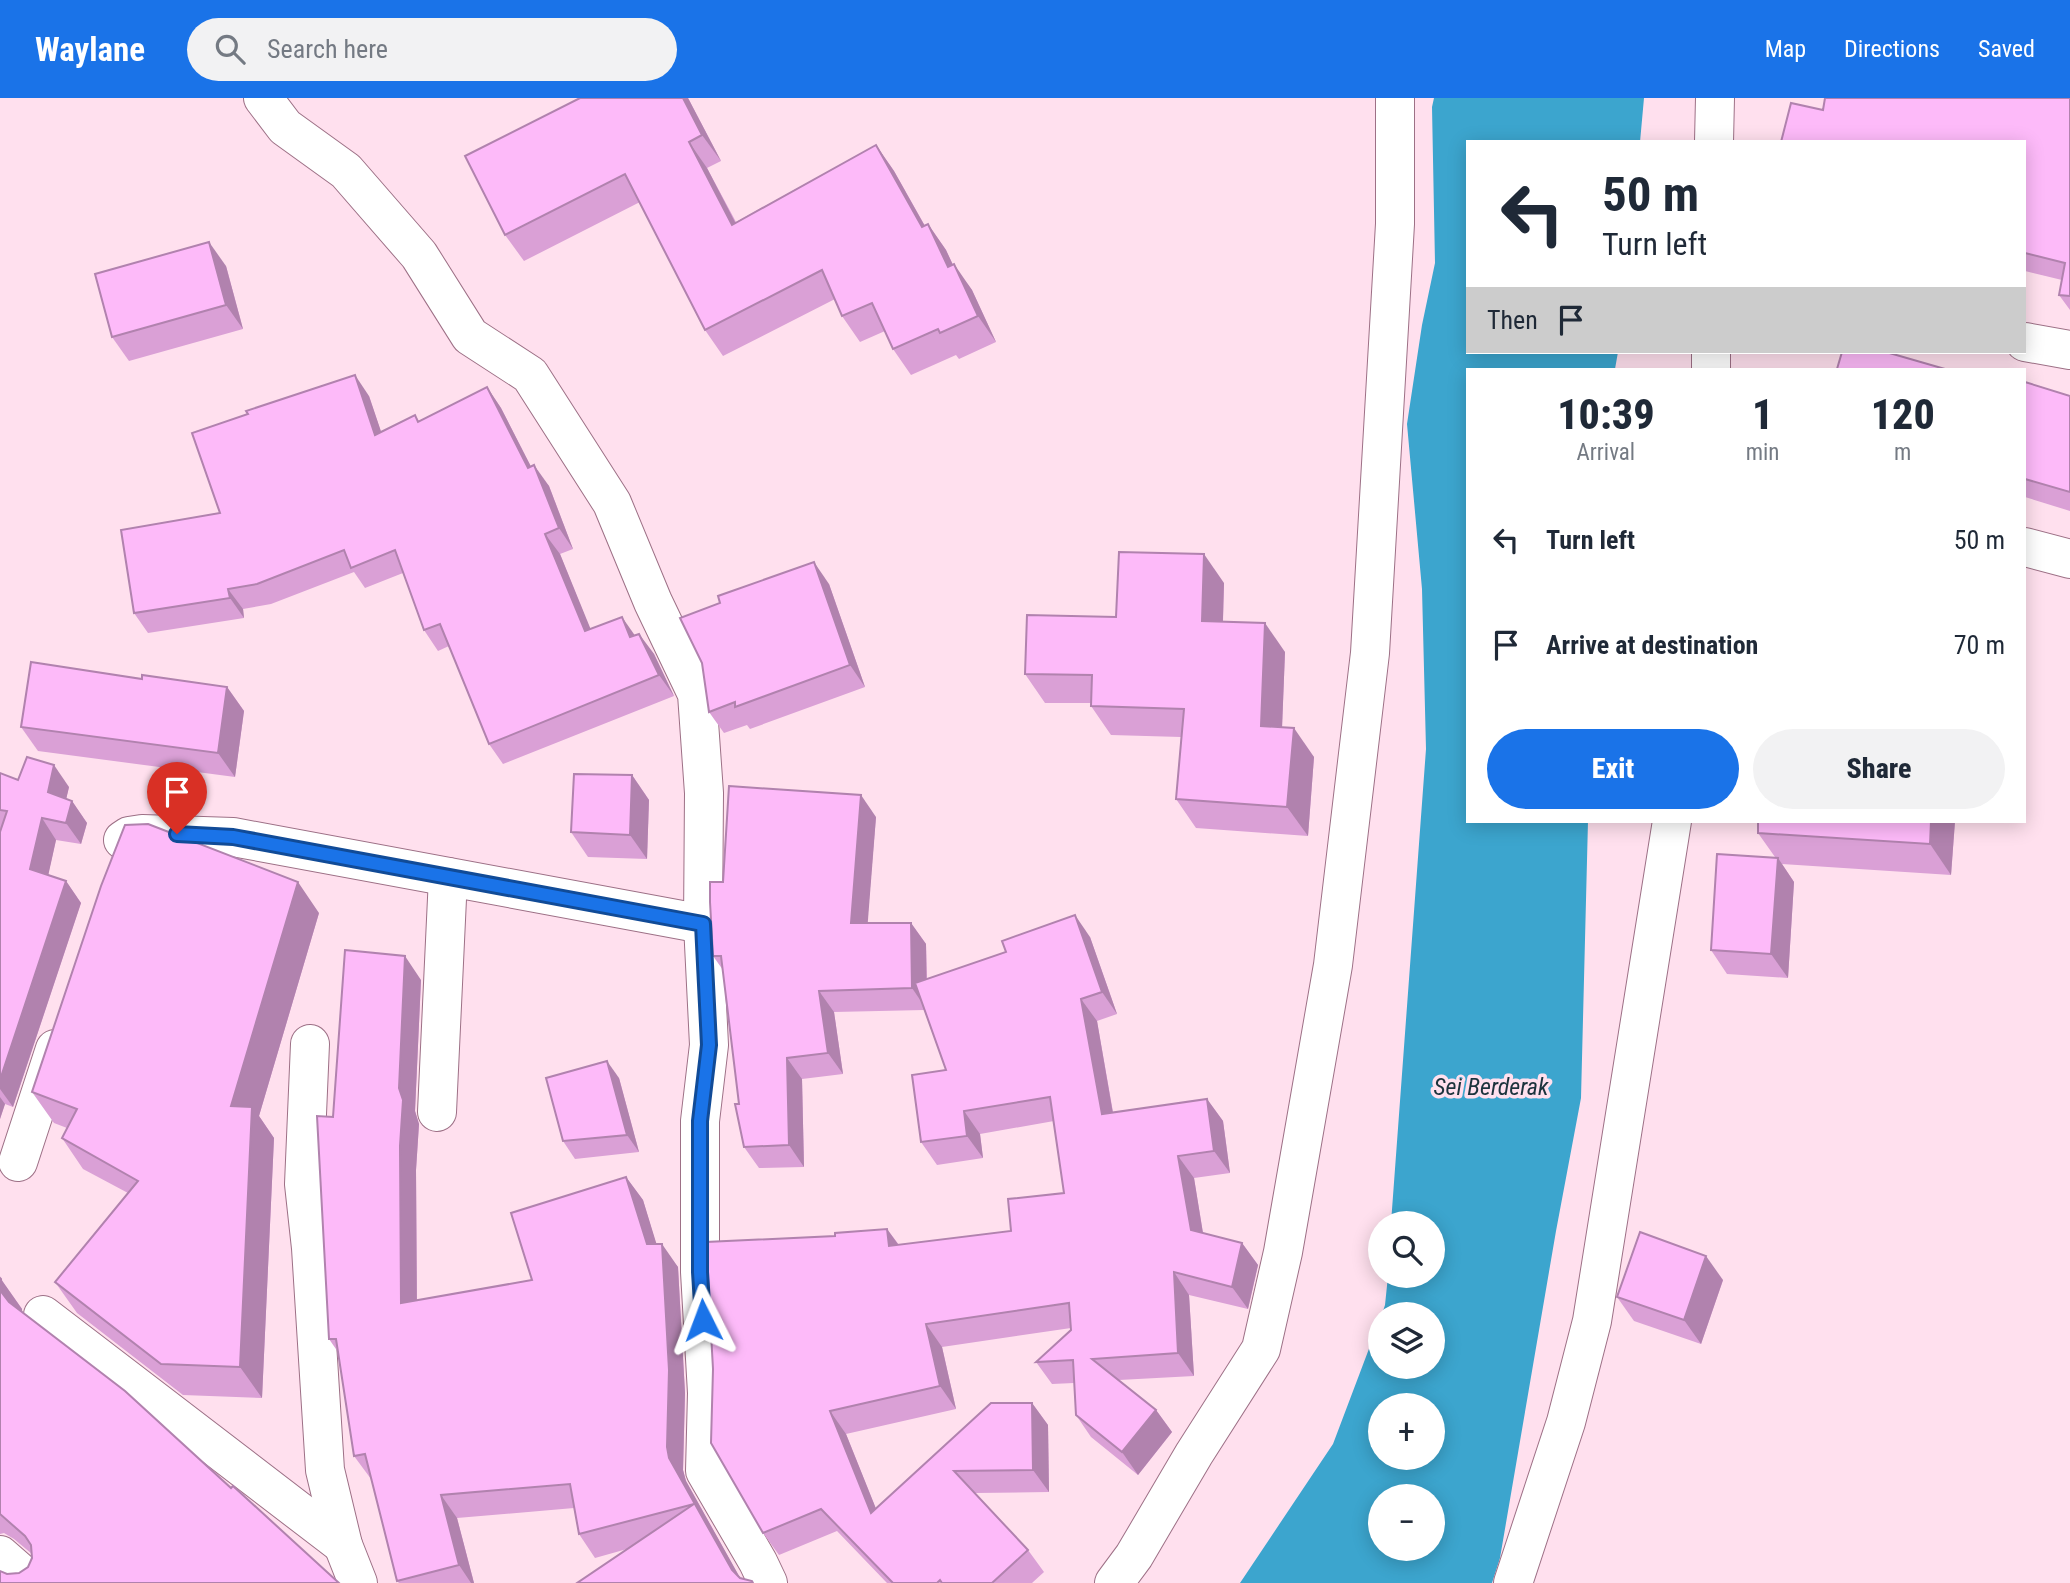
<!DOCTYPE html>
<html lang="en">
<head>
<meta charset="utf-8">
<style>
	:root { --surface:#fff; --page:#f2f2f3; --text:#1f2937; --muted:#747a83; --accent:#1a73e8 }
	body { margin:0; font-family:"Roboto Condensed",sans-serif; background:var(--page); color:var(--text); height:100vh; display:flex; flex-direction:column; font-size:26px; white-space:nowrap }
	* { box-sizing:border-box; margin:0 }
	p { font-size:23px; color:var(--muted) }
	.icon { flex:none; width:38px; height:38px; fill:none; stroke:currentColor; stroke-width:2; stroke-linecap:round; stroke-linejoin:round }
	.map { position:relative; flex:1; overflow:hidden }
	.panel { position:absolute; left:1466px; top:270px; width:560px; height:455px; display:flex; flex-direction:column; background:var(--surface); border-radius:0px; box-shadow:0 4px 18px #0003 }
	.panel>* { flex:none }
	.guide { position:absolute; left:1466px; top:42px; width:560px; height:214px; border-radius:0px; box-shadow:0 4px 18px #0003; background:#fff; color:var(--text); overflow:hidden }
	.controls { position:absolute; left:1368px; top:1113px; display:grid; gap:14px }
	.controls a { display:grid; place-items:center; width:77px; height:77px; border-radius:50%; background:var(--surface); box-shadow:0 4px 18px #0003; font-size:35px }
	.pin { position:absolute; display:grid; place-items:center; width:60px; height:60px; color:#fff; margin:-72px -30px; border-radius:50% 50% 50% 0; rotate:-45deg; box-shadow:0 0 7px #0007 }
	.pin .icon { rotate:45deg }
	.me { position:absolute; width:77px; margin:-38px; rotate:357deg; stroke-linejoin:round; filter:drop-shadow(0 0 5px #0008) }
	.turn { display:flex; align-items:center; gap:24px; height:147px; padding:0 21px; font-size:32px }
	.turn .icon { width:91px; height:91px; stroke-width:2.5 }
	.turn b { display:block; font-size:49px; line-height:60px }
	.then { display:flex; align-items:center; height:66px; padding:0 21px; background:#0003; gap:14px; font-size:26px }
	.eta { display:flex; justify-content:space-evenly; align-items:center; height:119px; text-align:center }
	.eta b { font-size:42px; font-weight:800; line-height:49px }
	.action { display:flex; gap:14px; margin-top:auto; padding:14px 21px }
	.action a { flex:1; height:80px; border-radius:42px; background:var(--accent); color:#fff; font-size:28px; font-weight:800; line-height:80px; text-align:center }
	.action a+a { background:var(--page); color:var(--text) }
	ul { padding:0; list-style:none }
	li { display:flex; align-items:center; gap:21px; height:105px; padding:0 21px }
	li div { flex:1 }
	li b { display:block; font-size:26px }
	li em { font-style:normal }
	header { display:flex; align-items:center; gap:42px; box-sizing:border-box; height:98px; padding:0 35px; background:var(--accent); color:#fff }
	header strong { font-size:33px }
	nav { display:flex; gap:38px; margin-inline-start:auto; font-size:24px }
	.search { width:490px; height:63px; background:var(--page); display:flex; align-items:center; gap:18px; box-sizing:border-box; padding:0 24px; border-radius:38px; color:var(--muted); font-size:26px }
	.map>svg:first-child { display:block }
</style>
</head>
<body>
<header>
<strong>Waylane</strong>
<div class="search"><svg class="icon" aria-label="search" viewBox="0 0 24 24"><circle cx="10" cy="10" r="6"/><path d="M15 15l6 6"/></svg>Search here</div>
<nav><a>Map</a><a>Directions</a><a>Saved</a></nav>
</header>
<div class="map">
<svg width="2070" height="1485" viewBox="0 0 2070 1485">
	<rect width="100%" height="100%" fill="#ffe0ee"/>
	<path fill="#3ca5ce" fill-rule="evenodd" d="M 1434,0 L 1644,0 L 1640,44 L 1468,44 L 1468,254 L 1618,254 L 1615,271 L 1468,271 L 1468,723 L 1588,723 L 1581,1000 L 1556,1133 L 1500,1460 L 1492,1485 L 1240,1485 L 1333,1346 L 1381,1219 L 1381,1269 L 1433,1269 L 1433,1216 L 1382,1216 L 1385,1207 L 1388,1178 L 1433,1178 L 1433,1125 L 1391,1125 L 1426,651 L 1422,491 L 1407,326 L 1422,227 L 1435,165 L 1432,9 ZM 1381,1307 L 1433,1307 L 1433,1360 L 1381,1360 ZM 1381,1398 L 1433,1398 L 1433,1451 L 1381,1451 Z"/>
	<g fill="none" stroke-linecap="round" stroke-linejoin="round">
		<g stroke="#9d7086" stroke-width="40">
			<g id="street">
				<path d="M 263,0 L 285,29 L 346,73 L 419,157 L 470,238 L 530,277 L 612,405 L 653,504 L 697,596 L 704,695 L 703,826 L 709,947 L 700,1023 L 700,1174 L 707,1295 L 705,1373 L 758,1464 L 768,1485"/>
				<path d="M 1714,44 L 1715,0"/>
				<path d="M 2025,244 L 2070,252"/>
				<path d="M 1711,271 L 1711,254"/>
				<path d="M 2025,449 L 2070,461"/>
				<path d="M 123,742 L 129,738 L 142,736 L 233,739 L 703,826"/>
				<path d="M 310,946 L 304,1086 L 311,1150 L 325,1372 L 343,1447 L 358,1485"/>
				<path d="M 437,1014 L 448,779"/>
				<path d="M 18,1064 L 55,951"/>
				<path d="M 43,1217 L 343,1447"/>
				<path d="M 0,1457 L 32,1485"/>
				<path d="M 1114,1485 L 1134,1458 L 1194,1356 L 1261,1251 L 1283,1154 L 1333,867 L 1370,555 L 1395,126 L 1395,0"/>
				<path d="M 1513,1485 L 1566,1324 L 1592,1223 L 1672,723"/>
			</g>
		</g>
		<use href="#street" stroke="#fff" stroke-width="38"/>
	</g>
	<g fill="#daa0d6">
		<path d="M 688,0 L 721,63 L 707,70 L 736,124 L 876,47 L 894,73 L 925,128 L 928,126 L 946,152 L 953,167 L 972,192 L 996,244 L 959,261 L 956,257 L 911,277 L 893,251 L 885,233 L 860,244 L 842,218 L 835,201 L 723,258 L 705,232 L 640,104 L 524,163 L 505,137 Z"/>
		<path d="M 2070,0 L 2070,212 L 2059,197 L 2062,182 L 2025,173 L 2025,44 L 1823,12 Z"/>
		<path d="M 226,168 L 243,231 L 129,263 L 112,239 Z"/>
		<path d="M 2025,284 L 2070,298 L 2070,413 L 2025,399 Z"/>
		<path d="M 487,289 L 501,310 L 531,369 L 549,388 L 573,451 L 560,456 L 590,531 L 635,538 L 639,536 L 654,556 L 674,598 L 503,666 L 489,646 L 449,548 L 438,553 L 424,532 L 403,475 L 365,490 L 354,474 L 271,506 L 243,511 L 244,520 L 148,535 L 134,515 L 220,415 L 369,298 L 381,334 L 415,317 L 419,323 Z"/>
		<path d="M 1224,485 L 1223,524 L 1285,554 L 1282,629 L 1314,659 L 1308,738 L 1196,730 L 1176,701 L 1181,639 L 1111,637 L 1091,608 L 1091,605 L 1045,605 L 1025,576 Z"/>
		<path d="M 829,486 L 865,589 L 750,631 L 747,627 L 724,635 L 709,614 Z"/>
		<path d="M 142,581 L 227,589 L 244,613 L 235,679 L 38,653 L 21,629 Z"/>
		<path d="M 0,675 L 18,682 L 69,689 L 66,701 L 72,703 L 87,725 L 81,746 L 56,742 L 48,777 L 66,783 L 81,805 L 13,1009 L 5,1006 L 0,1021 L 0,734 L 1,731 L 0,730 Z"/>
		<path d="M 632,677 L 649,702 L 647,761 L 588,759 L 571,734 Z"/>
		<path d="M 876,719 L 867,825 L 911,825 L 926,846 L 927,881 L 1090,839 L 1117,916 L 1097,923 L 1113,1014 L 1207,1001 L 1223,1023 L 1230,1075 L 1194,1080 L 1203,1135 L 1242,1145 L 1258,1167 L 1248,1211 L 1189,1197 L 1194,1278 L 1119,1282 L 1156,1312 L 1172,1334 L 1138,1377 L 1091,1339 L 1076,1317 L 1074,1285 L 1052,1286 L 1036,1264 L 1071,1232 L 1071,1230 L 942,1249 L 956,1311 L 846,1336 L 876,1411 L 1032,1305 L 1048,1327 L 1049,1394 L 975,1395 L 1028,1452 L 1044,1474 L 1032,1485 L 887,1485 L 837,1433 L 779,1457 L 763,1435 L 835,1138 L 887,1131 L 899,1147 L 1011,1133 L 1064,1095 L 1054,1023 L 980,1036 L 983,1060 L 937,1067 L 921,1044 L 946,972 L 924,912 L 834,914 L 843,976 L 802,981 L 804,1069 L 759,1070 L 744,1049 L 723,872 L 713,858 L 723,784 Z"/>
		<path d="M 1955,723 L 1951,777 L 1782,766 L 1794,784 L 1788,880 L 1727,876 L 1711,852 L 1775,759 L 1758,735 Z"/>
		<path d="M 319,815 L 259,1018 L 274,1040 L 262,1300 L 183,1297 L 77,1215 L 55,1184 L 128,1095 L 83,1071 L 62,1040 L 67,1030 L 54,1025 L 32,994 Z"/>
		<path d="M 421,882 L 415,1013 L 419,1026 L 416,1072 L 417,1202 L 532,1182 L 626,1079 L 643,1102 L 656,1146 L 678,1169 L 685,1295 L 683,1372 L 686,1383 L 740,1480 L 627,1451 L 595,1460 L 579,1436 L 574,1410 L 457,1420 L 474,1485 L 399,1485 L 397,1483 L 371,1381 L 354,1358 L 338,1254 L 329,1241 L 333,1019 Z"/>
		<path d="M 619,980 L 639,1054 L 575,1061 L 563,1043 Z"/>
		<path d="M 0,1180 L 22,1211 L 22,1215 L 231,1390 L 339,1485 L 7,1476 L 19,1475 L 28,1469 L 32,1460 L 32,1456 L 14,1441 L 4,1435 L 0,1436 Z"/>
		<path d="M 1723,1182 L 1701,1246 L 1634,1223 L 1617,1199 Z"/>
	</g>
	<g fill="#b182ae">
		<path d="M 683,0 L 688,0 L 721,63 L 702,37 Z"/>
		<path d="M 689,44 L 707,70 L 750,153 L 732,127 Z"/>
		<path d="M 876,47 L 894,73 L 940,155 L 922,129 Z"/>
		<path d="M 928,126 L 946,152 L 966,195 L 948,169 Z"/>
		<path d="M 209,144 L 226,168 L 243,231 L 226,207 Z"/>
		<path d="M 954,166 L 972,192 L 996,244 L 978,218 Z"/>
		<path d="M 355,277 L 369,298 L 389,357 L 375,337 Z"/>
		<path d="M 487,289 L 501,310 L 542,390 L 528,370 Z"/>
		<path d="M 534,367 L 549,388 L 573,451 L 559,430 Z"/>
		<path d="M 545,436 L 560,456 L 600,554 L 585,533 Z"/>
		<path d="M 1204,456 L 1224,485 L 1222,552 L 1202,523 Z"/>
		<path d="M 814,464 L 829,486 L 865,589 L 850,567 Z"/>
		<path d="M 228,491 L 243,511 L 244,520 L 230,500 Z"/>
		<path d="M 622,519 L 636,539 L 630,539 Z"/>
		<path d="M 1265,525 L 1285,554 L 1281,656 L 1261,628 Z"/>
		<path d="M 639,536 L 654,556 L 674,598 L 659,577 Z"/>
		<path d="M 227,589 L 244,613 L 235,679 L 218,655 Z"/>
		<path d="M 1294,630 L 1314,659 L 1308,738 L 1287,709 Z"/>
		<path d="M 54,667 L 69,689 L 63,715 L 48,694 Z"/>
		<path d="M 632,677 L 649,702 L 647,761 L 630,737 Z"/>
		<path d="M 861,697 L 876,719 L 866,847 L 851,825 Z"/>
		<path d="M 72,703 L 87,725 L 81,746 L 66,725 Z"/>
		<path d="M 42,720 L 56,742 L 45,792 L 30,771 Z"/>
		<path d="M 1931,723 L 1955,723 L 1951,777 L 1930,746 Z"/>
		<path d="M 1778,760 L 1794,784 L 1788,880 L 1771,856 Z"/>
		<path d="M 66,783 L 81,805 L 13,1009 L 0,991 L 0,982 Z"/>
		<path d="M 298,784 L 319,815 L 259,1018 L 274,1040 L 262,1300 L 240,1269 L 231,1008 Z"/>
		<path d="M 1075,817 L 1090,839 L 1117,916 L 1102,894 Z"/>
		<path d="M 911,825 L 926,846 L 927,912 L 912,890 Z"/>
		<path d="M 405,858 L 421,882 L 415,1013 L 419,1026 L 416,1072 L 417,1228 L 401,1205 L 399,990 Z"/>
		<path d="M 819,893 L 834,914 L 843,976 L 828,955 Z"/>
		<path d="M 1081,901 L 1097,923 L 1117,1039 L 1102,1016 Z"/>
		<path d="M 787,960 L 802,981 L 804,1069 L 789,1047 Z"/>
		<path d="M 607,963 L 619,980 L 639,1054 L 627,1037 Z"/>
		<path d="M 0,999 L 5,1006 L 0,1021 Z"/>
		<path d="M 1207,1001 L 1223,1023 L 1230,1075 L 1214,1053 Z"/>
		<path d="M 964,1013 L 980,1036 L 983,1060 L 967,1038 Z"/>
		<path d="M 1178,1058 L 1194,1080 L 1206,1154 L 1191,1132 Z"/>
		<path d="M 626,1079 L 643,1102 L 663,1167 L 662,1146 L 678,1169 L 685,1295 L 683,1372 L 686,1383 L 743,1485 L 732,1472 L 669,1360 L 667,1349 L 647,1146 Z"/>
		<path d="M 887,1131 L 903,1153 L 889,1148 Z"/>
		<path d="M 1242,1145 L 1258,1167 L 1248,1211 L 1232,1189 Z"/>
		<path d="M 1706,1158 L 1723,1182 L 1701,1246 L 1684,1222 Z"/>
		<path d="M 1174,1174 L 1189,1197 L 1194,1278 L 1178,1255 Z"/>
		<path d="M 1,1181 L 22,1211 L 23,1225 L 2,1195 Z"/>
		<path d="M 926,1226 L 942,1249 L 956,1311 L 940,1288 Z"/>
		<path d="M 1032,1305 L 1048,1327 L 1049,1394 L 1033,1372 Z"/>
		<path d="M 1156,1312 L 1172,1334 L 1138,1377 L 1122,1354 Z"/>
		<path d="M 830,1313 L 846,1336 L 887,1438 L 871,1415 Z"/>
		<path d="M 441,1397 L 457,1420 L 474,1485 L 471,1485 L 459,1467 Z"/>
	</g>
	<g fill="#fdbaf9" stroke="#b182ae" stroke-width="2">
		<path d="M 580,0 L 683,0 L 702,37 L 689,44 L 732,127 L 876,47 L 922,129 L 928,126 L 948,169 L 954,166 L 978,218 L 940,235 L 938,231 L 893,251 L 872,205 L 842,218 L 822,172 L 705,232 L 625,76 L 505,137 L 465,58 Z"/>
		<path d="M 1825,0 L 2070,0 L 2070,198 L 2059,197 L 2065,165 L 2025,155 L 2025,44 L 1781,44 L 1791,5 L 1823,12 Z"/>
		<path d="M 209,144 L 226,207 L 112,239 L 95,176 Z"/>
		<path d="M 1842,254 L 1886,254 L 1945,271 L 1837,271 Z"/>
		<path d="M 355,277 L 375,337 L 415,317 L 418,324 L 487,289 L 528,370 L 534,367 L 559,430 L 545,436 L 585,533 L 622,519 L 630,539 L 639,536 L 659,577 L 489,646 L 440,526 L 424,532 L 395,452 L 351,470 L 344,452 L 257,486 L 228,491 L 230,500 L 134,515 L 121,432 L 220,415 L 192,335 L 248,316 L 246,313 Z"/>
		<path d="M 2025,284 L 2070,298 L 2070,394 L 2025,381 Z"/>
		<path d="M 1119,454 L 1204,456 L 1202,523 L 1265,525 L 1261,628 L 1294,630 L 1287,709 L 1176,701 L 1184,611 L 1091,608 L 1092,577 L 1025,576 L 1027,517 L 1116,519 Z"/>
		<path d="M 814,464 L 850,567 L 735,609 L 735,604 L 709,614 L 702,565 L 680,520 L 720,505 L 718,498 Z"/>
		<path d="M 31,564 L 142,581 L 142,577 L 227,589 L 218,655 L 21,629 Z"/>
		<path d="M 27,659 L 54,667 L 48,694 L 72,703 L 66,725 L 42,720 L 30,771 L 66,783 L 0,982 L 0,734 L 7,713 L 0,712 L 0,675 L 18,682 Z"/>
		<path d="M 574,676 L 632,677 L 630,737 L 571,734 Z"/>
		<path d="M 729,688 L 861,697 L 851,825 L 911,825 L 912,890 L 819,893 L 828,955 L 787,960 L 789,1047 L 744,1049 L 735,1006 L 739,1006 L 721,858 L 713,858 L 710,804 L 710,784 L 723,784 Z"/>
		<path d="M 1758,723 L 1931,723 L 1930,746 L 1758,735 Z"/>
		<path d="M 148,726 L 298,784 L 231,1008 L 252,1009 L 240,1269 L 161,1266 L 55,1184 L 138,1083 L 62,1040 L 77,1011 L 32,994 L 101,788 L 125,727 Z"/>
		<path d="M 1717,756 L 1778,760 L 1771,856 L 1711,852 Z"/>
		<path d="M 1075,817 L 1102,894 L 1081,901 L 1102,1016 L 1207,1001 L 1214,1053 L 1178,1058 L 1191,1132 L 1242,1145 L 1232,1189 L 1174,1174 L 1178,1255 L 1092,1261 L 1156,1312 L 1122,1354 L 1076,1317 L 1073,1262 L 1036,1264 L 1071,1232 L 1069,1205 L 926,1226 L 940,1288 L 830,1313 L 871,1415 L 991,1305 L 1032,1305 L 1033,1372 L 954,1373 L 1028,1452 L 992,1485 L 942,1485 L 940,1482 L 937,1485 L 893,1485 L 821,1411 L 763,1435 L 711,1345 L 713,1271 L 706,1144 L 835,1138 L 835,1135 L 887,1131 L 889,1148 L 1011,1133 L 1008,1101 L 1064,1095 L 1050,999 L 964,1013 L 967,1038 L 921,1044 L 912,977 L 946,972 L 915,885 L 1006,854 L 1002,843 Z"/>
		<path d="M 345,852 L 405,858 L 399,990 L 403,1002 L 400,1048 L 401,1205 L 532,1182 L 511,1115 L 626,1079 L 647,1146 L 662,1146 L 669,1272 L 667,1349 L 669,1360 L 732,1472 L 740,1480 L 752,1483 L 753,1485 L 577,1485 L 694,1406 L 579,1436 L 570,1386 L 441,1397 L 459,1467 L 397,1483 L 365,1356 L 354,1358 L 336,1241 L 329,1241 L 317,1018 L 333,1019 Z"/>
		<path d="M 607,963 L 627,1037 L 563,1043 L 546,980 Z"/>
		<path d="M 1640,1134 L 1706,1158 L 1684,1222 L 1617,1199 Z"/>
		<path d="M 0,1180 L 1,1181 L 2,1195 L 9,1204 L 125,1293 L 231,1390 L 233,1388 L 339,1485 L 0,1485 L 0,1473 L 7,1476 L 19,1475 L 28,1469 L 32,1460 L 31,1447 L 25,1438 L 0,1416 Z"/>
	</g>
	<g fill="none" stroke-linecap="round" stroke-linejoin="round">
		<g stroke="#114b97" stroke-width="18">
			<path id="route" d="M 177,736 L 233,739 L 703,826 L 709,947 L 700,1023 L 700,1174 L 703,1222"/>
		</g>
		<use href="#route" stroke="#1a73e8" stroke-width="12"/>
	</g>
	<g text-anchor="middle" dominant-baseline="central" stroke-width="7" stroke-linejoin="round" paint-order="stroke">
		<g font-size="24" font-style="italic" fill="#1c333d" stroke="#ffe0ee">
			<text x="1491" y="989">Sei Berderak</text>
		</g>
	</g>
</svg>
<div class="controls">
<a><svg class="icon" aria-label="search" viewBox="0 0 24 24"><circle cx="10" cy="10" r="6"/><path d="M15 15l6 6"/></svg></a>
<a><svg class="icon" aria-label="layers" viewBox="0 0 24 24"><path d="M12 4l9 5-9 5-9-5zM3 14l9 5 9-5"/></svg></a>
<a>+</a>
<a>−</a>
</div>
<div class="pin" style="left:177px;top:736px;background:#d93025"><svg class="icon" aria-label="arrive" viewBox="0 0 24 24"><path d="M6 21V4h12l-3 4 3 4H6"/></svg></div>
<svg class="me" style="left:703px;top:1222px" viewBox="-20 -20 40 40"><path d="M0-17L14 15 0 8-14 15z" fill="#1a73e8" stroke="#fff" stroke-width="4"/></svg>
<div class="guide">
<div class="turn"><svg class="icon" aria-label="left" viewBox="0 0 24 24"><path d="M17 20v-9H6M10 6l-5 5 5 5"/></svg><div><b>50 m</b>Turn left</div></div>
<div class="then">Then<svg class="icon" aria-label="arrive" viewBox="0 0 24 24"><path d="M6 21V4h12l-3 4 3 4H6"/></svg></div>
</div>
<section class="panel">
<div class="eta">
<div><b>10:39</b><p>Arrival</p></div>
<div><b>1</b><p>min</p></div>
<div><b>120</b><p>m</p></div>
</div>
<ul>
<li><svg class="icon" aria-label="left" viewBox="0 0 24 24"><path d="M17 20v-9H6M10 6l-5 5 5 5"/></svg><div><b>Turn left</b></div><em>50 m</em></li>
<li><svg class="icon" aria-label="arrive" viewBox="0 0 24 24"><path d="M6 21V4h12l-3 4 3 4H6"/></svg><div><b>Arrive at destination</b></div><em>70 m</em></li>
</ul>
<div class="action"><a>Exit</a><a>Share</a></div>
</section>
</div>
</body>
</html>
